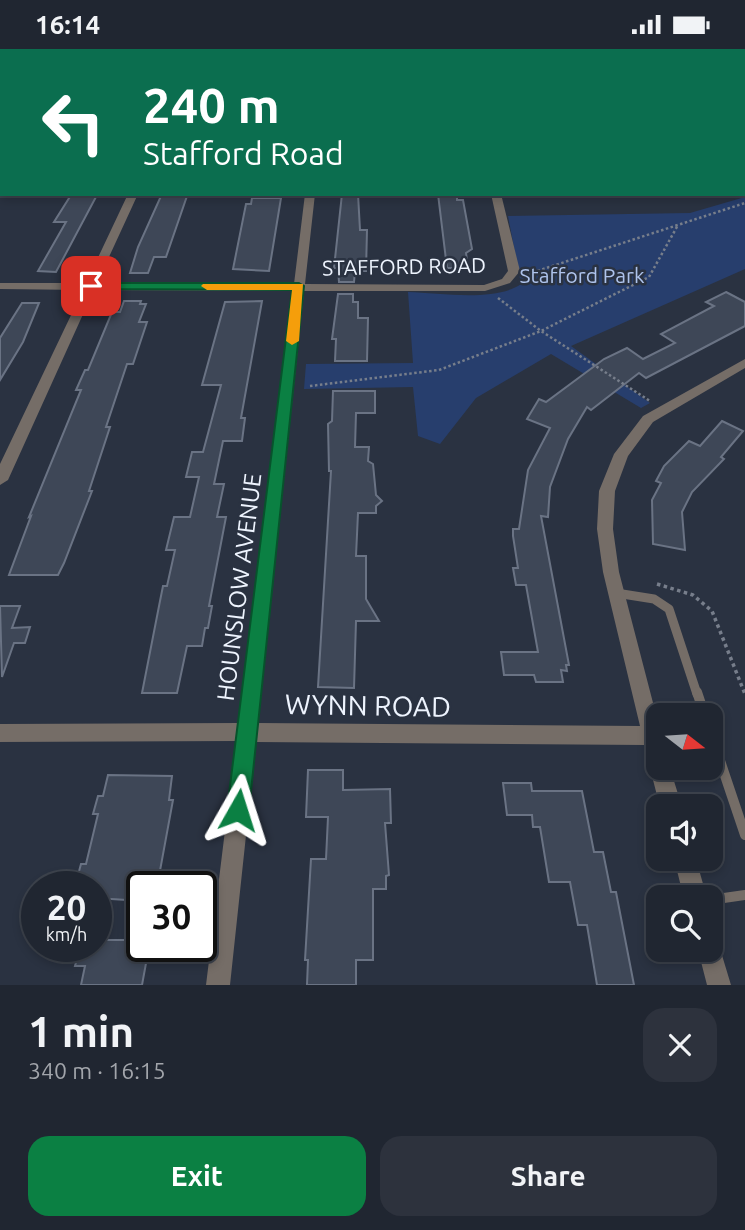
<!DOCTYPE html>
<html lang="en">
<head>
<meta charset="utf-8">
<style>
	:root { --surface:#202631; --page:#2d323d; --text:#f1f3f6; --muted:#a2a5ab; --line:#3d434d; --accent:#0b8043 }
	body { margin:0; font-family:Ubuntu,sans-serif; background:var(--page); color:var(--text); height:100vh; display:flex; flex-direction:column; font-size:26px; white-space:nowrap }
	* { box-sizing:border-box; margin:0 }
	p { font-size:23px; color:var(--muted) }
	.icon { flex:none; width:38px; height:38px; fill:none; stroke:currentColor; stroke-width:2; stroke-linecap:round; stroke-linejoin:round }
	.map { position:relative; height:936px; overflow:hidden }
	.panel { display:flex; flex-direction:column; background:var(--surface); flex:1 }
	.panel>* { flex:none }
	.guide { position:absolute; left:0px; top:0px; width:746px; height:147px; box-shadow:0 4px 10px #0003,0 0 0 2px var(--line); background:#0b6e4f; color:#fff; overflow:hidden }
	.needle { width:46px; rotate:107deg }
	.buttons { position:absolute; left:646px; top:654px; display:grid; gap:14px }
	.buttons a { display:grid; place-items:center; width:77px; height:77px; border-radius:14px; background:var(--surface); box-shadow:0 4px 10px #0003,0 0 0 2px var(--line); font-size:35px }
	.speed { position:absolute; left:21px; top:822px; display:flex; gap:14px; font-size:35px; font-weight:700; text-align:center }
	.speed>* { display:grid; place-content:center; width:91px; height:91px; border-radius:50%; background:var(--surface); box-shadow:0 4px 10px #0003,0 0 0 2px var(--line); line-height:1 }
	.speed small { font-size:18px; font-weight:400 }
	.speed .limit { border:4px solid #111; border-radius:10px; background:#fff; color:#111 }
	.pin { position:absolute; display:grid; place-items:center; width:60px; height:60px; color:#fff; margin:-30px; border-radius:14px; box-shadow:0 4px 10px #0006 }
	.me { position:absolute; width:77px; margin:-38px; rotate:6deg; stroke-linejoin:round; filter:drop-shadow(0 0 5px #0008) }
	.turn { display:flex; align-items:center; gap:24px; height:147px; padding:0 28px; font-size:32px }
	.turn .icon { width:91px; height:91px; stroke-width:2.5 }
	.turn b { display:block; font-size:49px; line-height:60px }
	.round { display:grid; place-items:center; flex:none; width:74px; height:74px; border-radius:21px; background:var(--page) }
	.overview { display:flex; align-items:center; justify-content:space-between; height:119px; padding:0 28px }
	h1 { font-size:42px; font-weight:600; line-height:52px }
	.primary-button { display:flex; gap:14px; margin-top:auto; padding:14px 28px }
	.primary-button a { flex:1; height:80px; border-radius:21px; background:var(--accent); color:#fff; font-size:28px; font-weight:600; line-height:80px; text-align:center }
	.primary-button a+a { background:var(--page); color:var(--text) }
	.status { display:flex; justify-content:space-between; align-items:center; height:49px; padding:0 35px; background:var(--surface); direction:ltr }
	.status svg { height:19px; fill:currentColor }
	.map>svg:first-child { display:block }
</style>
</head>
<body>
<div class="status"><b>16:14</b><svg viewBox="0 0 49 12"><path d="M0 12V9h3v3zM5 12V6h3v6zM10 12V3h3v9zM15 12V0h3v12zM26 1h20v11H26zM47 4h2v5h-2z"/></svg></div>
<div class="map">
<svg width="745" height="936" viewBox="0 0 745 936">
	<rect width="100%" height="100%" fill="#2a3241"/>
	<path fill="#273e6d" d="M 745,148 L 745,220 L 571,297 L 650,354 L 641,359 L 551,305 L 476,349 L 440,395 L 418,387 L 413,338 L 304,340 L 306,315 L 413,314 L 408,243 C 440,244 496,253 521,235 L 508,167 L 690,164 Z"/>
	<g fill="#3e4757" stroke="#6a7384" stroke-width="2">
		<path d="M 342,145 L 358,145 L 360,181 L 367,181 L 366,222 L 355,222 L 354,233 L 339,233 L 338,219 L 334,219 Z"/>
		<path d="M 438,145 L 457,145 L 457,151 L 463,151 L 472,200 L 466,204 L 468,219 L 447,219 Z"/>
		<path d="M 71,146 L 97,146 L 56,223 L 38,222 L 66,173 L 54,173 Z"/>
		<path d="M 161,147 L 187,147 L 166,208 L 154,208 L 148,224 L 130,224 L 138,198 Z"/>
		<path d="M 252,149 L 281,149 L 269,222 L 233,220 L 246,155 L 251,155 Z"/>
		<path d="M 726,243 L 745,253 L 745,277 L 646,329 L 639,324 L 591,361 L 587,358 L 568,390 L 550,438 L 548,468 L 541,467 L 569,616 L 566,616 L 567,622 L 561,621 L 563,633 L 536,633 L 534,626 L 504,626 L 501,603 L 538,603 L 526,536 L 516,536 L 513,519 L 518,519 L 513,487 L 513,480 L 519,480 L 528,421 L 550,379 L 527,370 L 539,350 L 546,353 L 604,310 L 627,299 L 643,310 L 675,294 L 661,285 L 714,257 L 706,253 Z"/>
		<path d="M 338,245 L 353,245 L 353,253 L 358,253 L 358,269 L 368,269 L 367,312 L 335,312 L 336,290 L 332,290 Z"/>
		<path d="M 124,252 L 141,252 L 140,255 L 146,255 L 139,273 L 147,273 L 133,315 L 127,315 L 106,378 L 110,378 L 89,442 L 92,442 L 64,514 L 58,526 L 9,526 L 31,467 L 29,468 L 81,341 L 76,341 L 85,321 L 88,321 L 112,263 L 120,263 Z"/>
		<path d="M 262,252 L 241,369 L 245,369 L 242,392 L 223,392 L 214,435 L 224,435 L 217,468 L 226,468 L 209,557 L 212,557 L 208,579 L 205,579 L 202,597 L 187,597 L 177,644 L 142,644 L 160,552 L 163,537 L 167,537 L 175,501 L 166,501 L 174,468 L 190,468 L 199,428 L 186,428 L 192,403 L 203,403 L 221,336 L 202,336 L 225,253 Z"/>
		<path d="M 22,254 L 39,254 L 23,293 L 0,331 L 0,289 Z"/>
		<path d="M 333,342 L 375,342 L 375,364 L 356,364 L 355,398 L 369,398 L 368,412 L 373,415 L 376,446 L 382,452 L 376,457 L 376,464 L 358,464 L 356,507 L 366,507 L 366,550 L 379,572 L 356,572 L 354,639 L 318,638 L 331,422 L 329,422 L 328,375 L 332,372 Z"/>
		<path d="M 722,372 L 743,382 L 721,408 L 724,410 L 692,443 L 682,463 L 685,501 L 653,495 L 652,451 L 661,434 L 656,432 L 664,417 L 689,392 L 700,397 Z"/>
		<path d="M 0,557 L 20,557 L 12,579 L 30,578 L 25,594 L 14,594 L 2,628 Z"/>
		<path d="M 308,721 L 343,721 L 343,741 L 390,740 L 391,774 L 385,774 L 389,826 L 386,827 L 386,840 L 373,840 L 373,911 L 356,911 L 356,936 L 307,936 L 308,911 L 305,911 L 311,810 L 326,810 L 328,768 L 306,768 Z"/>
		<path d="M 108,726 L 172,727 L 169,751 L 173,751 L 157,838 L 142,838 L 142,852 L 96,849 L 96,838 L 75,837 L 81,815 L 86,815 L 98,765 L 93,765 L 98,747 L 103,747 Z"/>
		<path d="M 503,734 L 531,734 L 532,742 L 582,742 L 594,803 L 603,803 L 611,843 L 616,843 L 634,936 L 597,936 L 587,876 L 578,876 L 570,833 L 549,833 L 540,778 L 533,778 L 532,766 L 507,766 Z"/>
		<path d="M 96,891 L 142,891 L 142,898 L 149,898 L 142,936 L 81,936 L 85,917 L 75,917 L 80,898 L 96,898 Z"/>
	</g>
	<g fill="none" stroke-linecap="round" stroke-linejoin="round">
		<g stroke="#777e8b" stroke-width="2.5" stroke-dasharray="2.5 2.5" stroke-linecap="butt">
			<path d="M 528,225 L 745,154"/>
			<path d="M 498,249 L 541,282 L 650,352"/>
			<path d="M 310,337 L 439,321 L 541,282 L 649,228 L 678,176"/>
		</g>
		<path stroke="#777e8b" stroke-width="3.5" stroke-dasharray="3.5 3.5" stroke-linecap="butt" d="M 657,535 L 693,546 L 712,562 L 745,645"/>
		<path stroke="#756d67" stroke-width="3.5" d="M 98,2 L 100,0"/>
		<path stroke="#756d67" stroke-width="9" d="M 616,544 L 654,550 L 669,560 L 697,645"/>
		<g stroke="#756d67" stroke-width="10">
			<path d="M 697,643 L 705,667"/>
			<path d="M 710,682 L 745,786"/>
			<path d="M 710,851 L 745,846"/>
		</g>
		<g fill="#756d67" fill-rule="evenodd">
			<rect x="196" y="0" width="6" height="2"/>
			<rect x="348" y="0" width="6" height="2"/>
			<rect x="398" y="0" width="6" height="2"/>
			<rect x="464" y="0" width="6" height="2"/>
			<path d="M 701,0 L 707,0 L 708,2 L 701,2 Z"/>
			<rect x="0" y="59" width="2" height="4"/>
			<path d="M 0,81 L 2,81 L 0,88 Z"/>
			<path d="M 128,145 L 138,145 L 97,234 L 294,235 L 305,145 L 315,145 L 305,235 L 484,236 L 502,230 L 508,222 L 491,145 L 501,145 L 520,222 L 510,234 L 485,242 L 304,242 L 258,674 L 640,677 L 603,523 L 597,480 L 599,442 L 614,405 L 643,367 L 745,310 L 745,319 L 653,373 L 628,407 L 615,442 L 613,480 L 619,523 L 658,673 L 658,719 L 670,719 L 682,758 L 660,758 L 644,696 L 256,693 L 230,936 L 206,936 L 236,692 L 0,693 L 0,675 L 239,674 L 293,242 L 94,241 L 8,431 L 0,436 L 0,415 L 83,241 L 0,240 L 0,234 L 86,234 Z"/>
			<path d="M 674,810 L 696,810 L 707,849 L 684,849 Z"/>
			<path d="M 710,889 L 718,893 L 731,936 L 707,936 L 698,901 L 710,901 Z"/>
		</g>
		<g fill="#9a8d84" fill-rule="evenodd">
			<path d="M 0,0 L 5,0 L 6,2 L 0,4 Z"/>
			<rect x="744" y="30" width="1" height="4"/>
		</g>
	</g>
	<path fill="#0b8043" stroke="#07532c" stroke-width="2" d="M 299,234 L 304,237 L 249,761 L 246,768 L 238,771 L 231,768 L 227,761 L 292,241 L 91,240 L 85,237 L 91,234 Z"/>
	<path fill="#f59e0b" d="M 203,235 L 303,235 L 299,292 L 292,296 L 286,292 L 292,241 L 207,241 L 201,237 Z"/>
	<g text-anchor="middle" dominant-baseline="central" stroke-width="5" stroke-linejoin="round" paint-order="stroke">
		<g font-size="21" fill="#eef4fe" stroke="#2a3241">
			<text transform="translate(404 217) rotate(-1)">STAFFORD ROAD</text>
		</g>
		<g font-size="21" fill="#aec3ec" stroke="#2a3241">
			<text x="582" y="226">Stafford Park</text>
		</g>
		<g font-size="24" fill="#eef4fe" stroke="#2a3241">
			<text transform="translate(239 538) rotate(-83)">HOUNSLOW AVENUE</text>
		</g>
		<g font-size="28" fill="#eef4fe" stroke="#2a3241">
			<text transform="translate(368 656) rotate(1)">WYNN ROAD</text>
		</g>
	</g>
</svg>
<div class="buttons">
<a><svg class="needle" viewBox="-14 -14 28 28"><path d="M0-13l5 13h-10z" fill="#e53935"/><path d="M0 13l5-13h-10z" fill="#a2a5ab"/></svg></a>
<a><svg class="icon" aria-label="sound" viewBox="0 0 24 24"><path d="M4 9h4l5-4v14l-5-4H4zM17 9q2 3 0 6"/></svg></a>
<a><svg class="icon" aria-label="search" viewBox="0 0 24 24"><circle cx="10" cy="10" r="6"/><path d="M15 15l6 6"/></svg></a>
</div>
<div class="speed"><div>20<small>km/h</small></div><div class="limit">30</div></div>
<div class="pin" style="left:91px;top:237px;background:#d93025"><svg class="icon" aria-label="arrive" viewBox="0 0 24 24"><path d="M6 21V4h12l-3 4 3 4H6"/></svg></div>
<svg class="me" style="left:238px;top:761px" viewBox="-20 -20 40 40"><path d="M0-17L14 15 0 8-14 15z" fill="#0b8043" stroke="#fff" stroke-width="4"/></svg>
<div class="guide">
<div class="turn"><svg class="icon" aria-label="left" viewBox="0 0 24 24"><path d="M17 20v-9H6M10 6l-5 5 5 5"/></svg><div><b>240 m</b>Stafford Road</div></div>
</div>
</div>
<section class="panel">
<div class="overview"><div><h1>1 min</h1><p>340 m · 16:15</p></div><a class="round"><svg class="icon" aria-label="close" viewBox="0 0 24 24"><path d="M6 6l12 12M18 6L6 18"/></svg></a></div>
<div class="primary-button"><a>Exit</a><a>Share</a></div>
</section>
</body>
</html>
